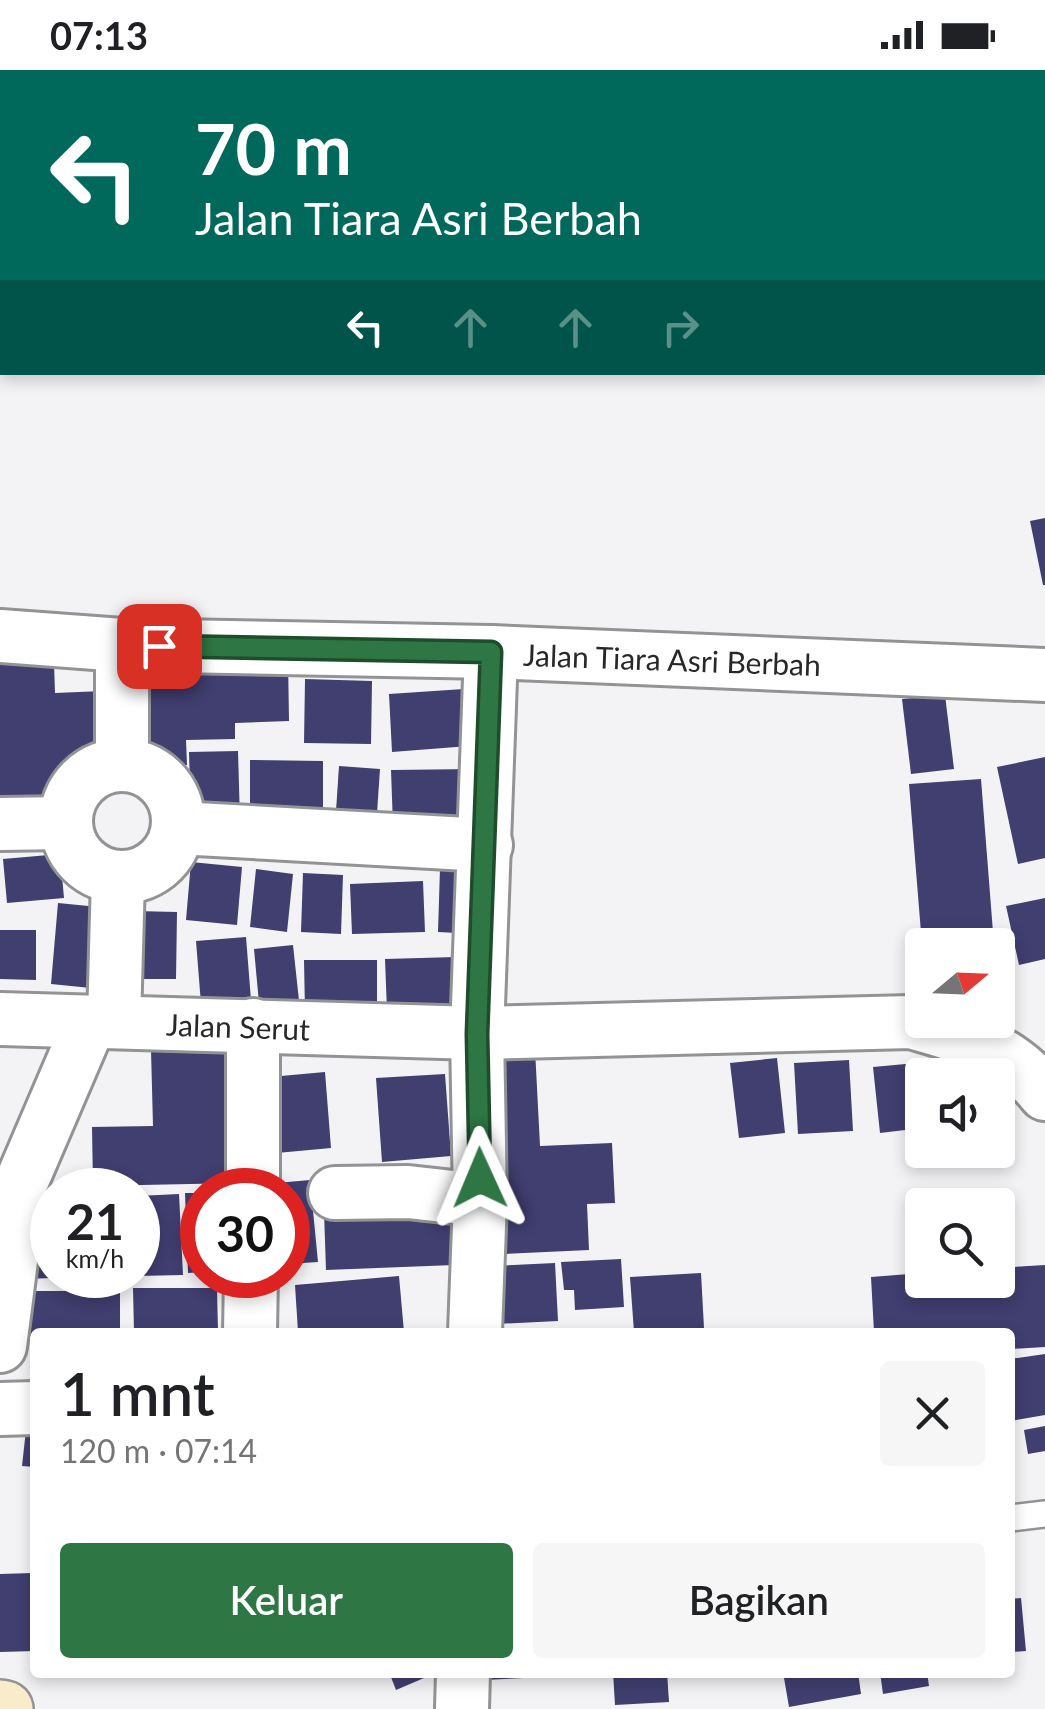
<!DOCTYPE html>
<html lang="id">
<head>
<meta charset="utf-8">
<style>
	:root { --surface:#fff; --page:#f6f6f6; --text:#202124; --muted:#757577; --accent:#2e7744 }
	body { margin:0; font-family:Lato,sans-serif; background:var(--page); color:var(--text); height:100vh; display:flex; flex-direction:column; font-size:38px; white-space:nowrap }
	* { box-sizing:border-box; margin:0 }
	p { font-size:32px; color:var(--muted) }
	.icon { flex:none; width:55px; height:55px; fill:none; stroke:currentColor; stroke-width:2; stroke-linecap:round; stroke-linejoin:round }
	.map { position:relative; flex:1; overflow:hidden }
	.drawer { position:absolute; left:30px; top:1258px; width:985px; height:350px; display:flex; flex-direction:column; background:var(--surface); border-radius:10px; box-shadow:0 5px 15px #0003 }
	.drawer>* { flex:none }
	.hud { position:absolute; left:0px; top:0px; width:1045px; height:305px; box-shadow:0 5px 15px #0003; background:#00695c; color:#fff; overflow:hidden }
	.needle { width:65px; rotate:71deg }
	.buttons { position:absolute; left:905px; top:858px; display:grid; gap:20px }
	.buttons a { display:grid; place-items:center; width:110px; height:110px; border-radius:10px; background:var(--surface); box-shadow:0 5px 15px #0003; font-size:50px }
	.speed { position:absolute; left:30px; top:1098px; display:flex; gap:20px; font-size:50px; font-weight:700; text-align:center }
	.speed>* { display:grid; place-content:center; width:130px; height:130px; border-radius:50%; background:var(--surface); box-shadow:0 5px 15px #0003; line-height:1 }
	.speed small { font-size:25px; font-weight:400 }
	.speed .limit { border:15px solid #d22; background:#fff; color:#111 }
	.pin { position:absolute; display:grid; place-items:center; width:85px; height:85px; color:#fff; margin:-42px; border-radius:20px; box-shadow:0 5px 15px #0006 }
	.me { position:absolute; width:110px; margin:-55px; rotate:359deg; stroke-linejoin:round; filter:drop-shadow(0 0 8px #0008) }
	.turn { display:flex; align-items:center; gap:35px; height:210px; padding:0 30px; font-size:45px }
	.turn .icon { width:130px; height:130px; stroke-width:2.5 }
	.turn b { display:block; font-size:70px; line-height:85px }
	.lanes { display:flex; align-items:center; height:95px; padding:0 30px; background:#0003; justify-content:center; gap:50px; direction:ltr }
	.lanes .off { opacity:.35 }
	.round { display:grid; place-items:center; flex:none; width:105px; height:105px; border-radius:10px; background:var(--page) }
	.summary { display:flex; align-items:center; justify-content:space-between; height:170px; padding:0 30px }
	h1 { font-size:60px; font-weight:600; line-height:75px }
	.primary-button { display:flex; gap:20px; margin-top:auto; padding:20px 30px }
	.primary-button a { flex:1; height:115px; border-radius:10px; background:var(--accent); color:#fff; font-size:40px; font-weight:600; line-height:115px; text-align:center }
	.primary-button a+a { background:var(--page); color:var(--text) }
	.status { display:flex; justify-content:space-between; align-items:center; height:70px; padding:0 50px; background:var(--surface); direction:ltr }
	.status svg { height:28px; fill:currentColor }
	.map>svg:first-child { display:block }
</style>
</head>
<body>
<div class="status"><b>07:13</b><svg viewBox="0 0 49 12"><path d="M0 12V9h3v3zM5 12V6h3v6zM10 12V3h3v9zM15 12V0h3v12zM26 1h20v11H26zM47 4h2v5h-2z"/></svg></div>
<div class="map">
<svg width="1045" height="1639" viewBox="0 0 1045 1639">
	<rect width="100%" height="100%" fill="#f3f3f5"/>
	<g fill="#413e70">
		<path d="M 1045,448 L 1045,515 L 1043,515 L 1030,451 Z"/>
		<path d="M 288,588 L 289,651 L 235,653 L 235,669 L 186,670 L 187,695 L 135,696 L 132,616 L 184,614 L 183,591 Z"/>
		<path d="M 54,593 L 55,623 L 103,621 L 105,695 L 58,696 L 59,728 L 0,730 L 0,594 Z"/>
		<path d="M 305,609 L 372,611 L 371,674 L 304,673 Z"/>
		<path d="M 464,619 L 469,676 L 392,682 L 389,624 Z"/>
		<path d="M 945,625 L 954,699 L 911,704 L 902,629 Z"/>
		<path d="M 238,681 L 240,751 L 191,752 L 189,682 Z"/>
		<path d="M 1045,687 L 1045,788 L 1018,794 L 997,697 Z"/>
		<path d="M 250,690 L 323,691 L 323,743 L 250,742 Z"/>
		<path d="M 339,696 L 380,699 L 376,758 L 335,756 Z"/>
		<path d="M 474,699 L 475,754 L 393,756 L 391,700 Z"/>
		<path d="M 981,709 L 994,875 L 922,875 L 909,714 Z"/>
		<path d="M 60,784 L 64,828 L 7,833 L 3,789 Z"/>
		<path d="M 191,792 L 242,797 L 237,855 L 186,850 Z"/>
		<path d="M 440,798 L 480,800 L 477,864 L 438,862 Z"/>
		<path d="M 256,799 L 293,804 L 287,862 L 250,857 Z"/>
		<path d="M 303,803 L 343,805 L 341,864 L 301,862 Z"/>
		<path d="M 423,811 L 425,862 L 352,864 L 350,814 Z"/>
		<path d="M 1045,828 L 1045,889 L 1019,895 L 1006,836 Z"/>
		<path d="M 58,833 L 109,838 L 101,919 L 51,914 Z"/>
		<path d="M 135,841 L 177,842 L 176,909 L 134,909 Z"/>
		<path d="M 0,860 L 36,860 L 36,910 L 0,909 Z"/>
		<path d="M 246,867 L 251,930 L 201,934 L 196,871 Z"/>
		<path d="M 293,875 L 300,940 L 260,944 L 254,879 Z"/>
		<path d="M 456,887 L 458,938 L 387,941 L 385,889 Z"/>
		<path d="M 304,890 L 377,890 L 377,942 L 305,941 Z"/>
		<path d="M 237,978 L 239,1113 L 93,1116 L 92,1057 L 153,1056 L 151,980 Z"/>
		<path d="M 535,979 L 540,1076 L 612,1073 L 615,1133 L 587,1134 L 589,1180 L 505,1184 L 500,1079 L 478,981 Z"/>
		<path d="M 777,988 L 785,1063 L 739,1068 L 730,993 Z"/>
		<path d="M 849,990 L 853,1061 L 798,1064 L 794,993 Z"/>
		<path d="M 938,991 L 940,1005 L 922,1005 L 922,1058 L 880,1063 L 873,997 Z"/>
		<path d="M 325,1002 L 331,1078 L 266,1084 L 259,1008 Z"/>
		<path d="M 445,1004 L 451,1086 L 382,1092 L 376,1008 Z"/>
		<path d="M 310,1110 L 318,1192 L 288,1194 L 288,1120 L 255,1120 L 254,1115 Z"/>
		<path d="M 185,1123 L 202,1123 L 202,1202 L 188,1203 Z"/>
		<path d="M 179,1124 L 183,1205 L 138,1206 L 138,1126 Z"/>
		<path d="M 48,1128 L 52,1128 L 52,1208 L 26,1209 L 25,1172 L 49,1171 Z"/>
		<path d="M 451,1136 L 454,1195 L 326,1200 L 324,1142 Z"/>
		<path d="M 621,1189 L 624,1237 L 575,1240 L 574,1220 L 564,1220 L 561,1192 Z"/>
		<path d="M 555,1193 L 558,1251 L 496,1254 L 492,1196 Z"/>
		<path d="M 1045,1195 L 1045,1277 L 1010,1279 L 1010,1262 L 874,1262 L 871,1207 L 922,1203 L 922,1210 L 998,1210 L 998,1198 Z"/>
		<path d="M 701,1203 L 704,1258 L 634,1262 L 630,1207 Z"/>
		<path d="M 399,1206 L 404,1262 L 298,1262 L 295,1215 Z"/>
		<path d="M 133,1218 L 217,1218 L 218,1262 L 134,1262 Z"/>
		<path d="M 24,1221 L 120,1221 L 120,1262 L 35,1262 L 35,1271 L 24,1271 Z"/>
		<path d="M 1045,1284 L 1045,1345 L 1010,1351 L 1010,1289 Z"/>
		<path d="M 27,1351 L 35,1352 L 35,1397 L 22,1396 Z"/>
		<path d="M 1045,1356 L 1045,1381 L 1028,1384 L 1024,1360 Z"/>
		<path d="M 33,1503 L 35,1581 L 0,1582 L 0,1504 Z"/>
		<path d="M 1021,1528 L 1026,1581 L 1010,1582 L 1010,1529 Z"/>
		<path d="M 389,1602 L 438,1602 L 396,1620 Z"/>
		<path d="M 483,1602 L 545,1602 L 545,1607 L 483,1610 Z"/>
		<path d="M 613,1602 L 667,1602 L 669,1632 L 615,1635 Z"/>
		<path d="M 783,1602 L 858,1602 L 861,1624 L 789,1637 Z"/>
		<path d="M 880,1602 L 927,1602 L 929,1616 L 883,1624 Z"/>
	</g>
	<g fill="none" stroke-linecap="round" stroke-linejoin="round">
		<g stroke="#929394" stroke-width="30">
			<path id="service" d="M 1010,1448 L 1045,1444"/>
		</g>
		<g stroke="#929394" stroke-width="58">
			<g id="minor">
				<path d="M 0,566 L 122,575 L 491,582 L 1045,605"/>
				<path d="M 122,694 L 122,575"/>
				<circle cx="122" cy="751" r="56"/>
				<path d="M 0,754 L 65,753"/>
				<path d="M 178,758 L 486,775"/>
				<path d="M 0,949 L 477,963 L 911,952 C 966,968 1008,977 1045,1024"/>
				<path d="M 114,952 L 118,808"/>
				<path d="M 253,955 L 253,1120"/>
				<path d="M 335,1123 L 408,1122 L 480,1130"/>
				<path d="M 250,1262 L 251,1205"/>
				<path d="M 475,1262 L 480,1130 L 477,963 L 491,582"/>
				<path d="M 0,1276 L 21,1113 L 90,952"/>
				<path d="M 0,1339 L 35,1338"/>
				<path d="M 462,1639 L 463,1602"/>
			</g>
		</g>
		<g stroke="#929394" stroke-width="60">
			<path id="secondary" d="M 0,1638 L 5,1639"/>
		</g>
		<use href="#service" stroke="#fff" stroke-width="25"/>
		<use href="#minor" stroke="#fff" stroke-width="52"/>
		<use href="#secondary" stroke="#f9eccb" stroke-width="55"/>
	</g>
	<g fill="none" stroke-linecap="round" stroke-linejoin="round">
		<g stroke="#1e4d2c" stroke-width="25">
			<path id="route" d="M 159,576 L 491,582 L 477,964 L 480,1108"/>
		</g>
		<use href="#route" stroke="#2e7744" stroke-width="18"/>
	</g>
	<g text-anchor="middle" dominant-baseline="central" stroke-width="10" stroke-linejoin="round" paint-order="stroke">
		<g font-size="30" fill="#282828" stroke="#fff">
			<text transform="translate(672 589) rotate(2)">Jalan Tiara Asri Berbah</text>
			<text transform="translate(238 956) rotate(2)">Jalan Serut</text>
		</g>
	</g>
</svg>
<div class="buttons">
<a><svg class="needle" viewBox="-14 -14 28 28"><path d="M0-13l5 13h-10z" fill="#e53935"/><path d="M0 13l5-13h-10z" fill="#757577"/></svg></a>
<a><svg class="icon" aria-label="sound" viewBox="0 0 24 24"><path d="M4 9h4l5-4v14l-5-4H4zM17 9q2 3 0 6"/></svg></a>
<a><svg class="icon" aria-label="search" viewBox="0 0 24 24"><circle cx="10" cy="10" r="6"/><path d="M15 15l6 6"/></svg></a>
</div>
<div class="speed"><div>21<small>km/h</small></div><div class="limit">30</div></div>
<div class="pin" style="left:159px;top:576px;background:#d93025"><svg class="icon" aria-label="arrive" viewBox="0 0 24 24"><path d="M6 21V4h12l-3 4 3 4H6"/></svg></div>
<svg class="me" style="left:480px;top:1108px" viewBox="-20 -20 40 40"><path d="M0-17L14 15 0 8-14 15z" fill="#2e7744" stroke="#fff" stroke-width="4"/></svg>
<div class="hud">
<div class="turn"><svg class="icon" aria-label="left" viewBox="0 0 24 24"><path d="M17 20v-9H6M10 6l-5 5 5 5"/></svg><div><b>70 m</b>Jalan Tiara Asri Berbah</div></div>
<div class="lanes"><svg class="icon" aria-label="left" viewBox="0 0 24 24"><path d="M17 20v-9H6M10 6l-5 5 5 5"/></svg><svg class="icon off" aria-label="ahead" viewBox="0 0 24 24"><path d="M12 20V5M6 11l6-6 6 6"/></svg><svg class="icon off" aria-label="ahead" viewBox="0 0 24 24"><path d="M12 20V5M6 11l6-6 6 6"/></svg><svg class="icon off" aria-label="right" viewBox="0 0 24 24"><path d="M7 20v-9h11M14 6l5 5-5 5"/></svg></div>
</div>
<section class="drawer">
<div class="summary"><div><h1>1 mnt</h1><p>120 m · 07:14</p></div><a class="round"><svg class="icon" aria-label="close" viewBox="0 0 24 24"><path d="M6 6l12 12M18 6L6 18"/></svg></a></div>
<div class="primary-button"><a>Keluar</a><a>Bagikan</a></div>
</section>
</div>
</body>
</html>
